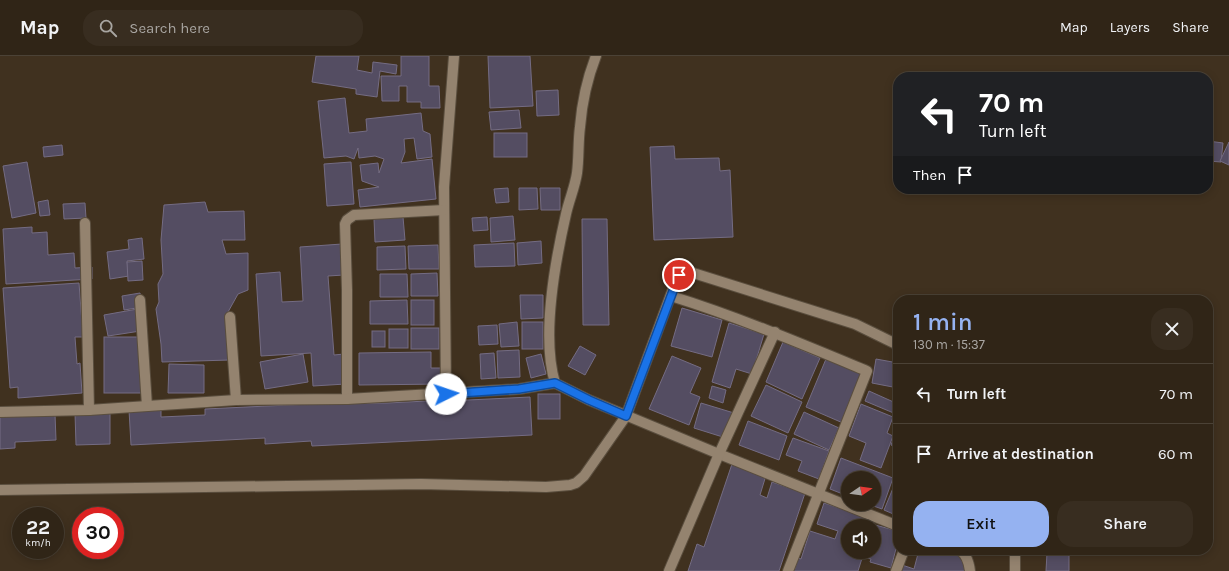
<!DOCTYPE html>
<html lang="en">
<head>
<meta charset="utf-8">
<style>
	:root { --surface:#302517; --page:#382d20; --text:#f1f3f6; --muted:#a8a5a1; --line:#4b4236; --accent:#95b2f1 }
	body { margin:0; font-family:Karla,sans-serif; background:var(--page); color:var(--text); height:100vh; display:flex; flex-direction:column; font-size:15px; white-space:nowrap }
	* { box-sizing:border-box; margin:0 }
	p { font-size:13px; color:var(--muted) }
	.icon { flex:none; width:22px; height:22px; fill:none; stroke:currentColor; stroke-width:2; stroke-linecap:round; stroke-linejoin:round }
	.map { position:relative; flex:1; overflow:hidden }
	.sheet { position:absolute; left:893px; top:239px; width:320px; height:260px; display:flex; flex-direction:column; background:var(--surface); border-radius:16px; box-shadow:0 2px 10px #0003,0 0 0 1px var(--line) }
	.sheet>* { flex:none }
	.hud { position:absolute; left:893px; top:16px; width:320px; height:122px; border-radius:16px; box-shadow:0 2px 10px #0003,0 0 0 1px var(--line); background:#202124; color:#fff; overflow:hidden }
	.needle { width:26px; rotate:77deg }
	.fabs { position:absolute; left:841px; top:415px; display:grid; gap:8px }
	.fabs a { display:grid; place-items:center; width:40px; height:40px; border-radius:50%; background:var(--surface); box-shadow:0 2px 10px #0003,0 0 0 1px var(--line); font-size:20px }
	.speed { position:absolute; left:12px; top:451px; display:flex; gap:8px; font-size:20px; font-weight:700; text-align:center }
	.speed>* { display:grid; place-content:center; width:52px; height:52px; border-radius:50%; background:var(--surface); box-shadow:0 2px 10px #0003,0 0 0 1px var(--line); line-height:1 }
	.speed small { font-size:10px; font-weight:400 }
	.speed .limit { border:6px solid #d22; background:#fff; color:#111 }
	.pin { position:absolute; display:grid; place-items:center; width:34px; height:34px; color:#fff; margin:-17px; border:2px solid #fff; border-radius:50%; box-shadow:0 1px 4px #0007 }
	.me { position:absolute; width:44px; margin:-22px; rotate:86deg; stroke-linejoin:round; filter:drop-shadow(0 0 3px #0008) }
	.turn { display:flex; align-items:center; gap:14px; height:84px; padding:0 20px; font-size:18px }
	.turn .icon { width:52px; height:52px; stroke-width:2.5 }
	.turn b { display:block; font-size:28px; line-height:34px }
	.then { display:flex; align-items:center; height:38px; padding:0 20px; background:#0003; gap:8px; font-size:15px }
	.round { display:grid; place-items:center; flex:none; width:42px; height:42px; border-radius:16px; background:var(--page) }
	.head { display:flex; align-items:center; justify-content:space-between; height:68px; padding:0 20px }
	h1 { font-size:24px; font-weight:600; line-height:30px; color:var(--accent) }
	.action { display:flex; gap:8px; margin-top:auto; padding:8px 20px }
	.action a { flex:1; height:46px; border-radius:16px; background:var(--accent); color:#111; font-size:16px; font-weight:600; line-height:46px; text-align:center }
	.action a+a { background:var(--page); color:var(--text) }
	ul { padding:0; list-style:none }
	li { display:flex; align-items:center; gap:12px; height:60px; padding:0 20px; border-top:1px solid var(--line) }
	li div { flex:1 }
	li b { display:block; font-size:15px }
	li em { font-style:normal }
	header { display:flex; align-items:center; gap:24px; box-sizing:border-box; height:56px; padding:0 20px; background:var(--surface); border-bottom:1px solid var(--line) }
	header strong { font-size:19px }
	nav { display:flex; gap:22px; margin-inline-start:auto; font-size:14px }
	.search { width:280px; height:36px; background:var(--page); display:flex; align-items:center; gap:10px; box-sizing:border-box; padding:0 14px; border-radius:16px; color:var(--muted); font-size:15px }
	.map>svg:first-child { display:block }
</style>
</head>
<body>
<header>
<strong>Map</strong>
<div class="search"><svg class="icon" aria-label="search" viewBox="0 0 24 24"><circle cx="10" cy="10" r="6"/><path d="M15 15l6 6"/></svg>Search here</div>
<nav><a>Map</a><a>Layers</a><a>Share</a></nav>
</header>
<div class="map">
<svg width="1229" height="515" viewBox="0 0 1229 515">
	<rect width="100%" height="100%" fill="#40311f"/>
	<g fill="#544d62" stroke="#746c83">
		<path d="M 316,0 L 359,0 L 357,14 L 372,17 L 373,6 L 397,9 L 396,18 L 380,15 L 377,41 L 356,38 L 356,33 L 312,26 Z"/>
		<path d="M 401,0 L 429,0 L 429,30 L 439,30 L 440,52 L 421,52 L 421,46 L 407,46 L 407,30 L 399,30 L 399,45 L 382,45 L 381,20 L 401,20 Z"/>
		<path d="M 488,0 L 530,0 L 533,50 L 490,52 Z"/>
		<path d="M 558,34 L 559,59 L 537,60 L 536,35 Z"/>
		<path d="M 345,42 L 349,77 L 367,75 L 366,63 L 421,57 L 423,75 L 430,78 L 432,101 L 417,103 L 414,82 L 404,83 L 405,96 L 401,107 L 432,103 L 436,143 L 360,151 L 358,134 L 379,131 L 362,125 L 360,109 L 378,107 L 379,117 L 384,103 L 375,100 L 359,102 L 358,92 L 354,103 L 346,100 L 324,102 L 318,45 Z"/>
		<path d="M 519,54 L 521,72 L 491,74 L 489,56 Z"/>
		<rect x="494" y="77" width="33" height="24"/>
		<path d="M 1208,85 L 1223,87 L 1221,106 L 1208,105 Z"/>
		<path d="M 1229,86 L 1229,109 L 1220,105 Z"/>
		<path d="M 62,89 L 63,99 L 44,101 L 43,91 Z"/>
		<path d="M 674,90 L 675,103 L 719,102 L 720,115 L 730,114 L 733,181 L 654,184 L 650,91 Z"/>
		<path d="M 27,106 L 36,157 L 12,162 L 3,110 Z"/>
		<path d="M 351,106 L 354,148 L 327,150 L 324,108 Z"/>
		<path d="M 508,132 L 509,146 L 496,147 L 494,133 Z"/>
		<path d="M 519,132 L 537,132 L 538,153 L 519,154 Z"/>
		<path d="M 540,132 L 560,132 L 560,154 L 541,154 Z"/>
		<path d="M 48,144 L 50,159 L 40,160 L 38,146 Z"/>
		<path d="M 205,146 L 208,156 L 244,155 L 245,184 L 222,184 L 226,198 L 248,197 L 248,234 L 238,238 L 228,256 L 230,304 L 162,306 L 161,288 L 156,253 L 159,246 L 158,228 L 163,218 L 161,184 L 164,149 Z"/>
		<path d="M 85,147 L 86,162 L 64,163 L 63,148 Z"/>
		<path d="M 513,160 L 515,184 L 491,186 L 490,162 Z"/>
		<path d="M 403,161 L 405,184 L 375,186 L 374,163 Z"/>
		<path d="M 487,161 L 488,174 L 473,175 L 472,162 Z"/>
		<path d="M 582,163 L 607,163 L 609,269 L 583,269 Z"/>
		<path d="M 32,171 L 32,177 L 47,176 L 48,199 L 74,197 L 75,212 L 92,211 L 92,223 L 6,228 L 3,173 Z"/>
		<path d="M 142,182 L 144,203 L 127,205 L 129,220 L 110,223 L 107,196 L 129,193 L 128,184 Z"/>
		<path d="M 541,185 L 542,207 L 518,209 L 517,187 Z"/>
		<path d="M 514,187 L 515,210 L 475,211 L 474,189 Z"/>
		<path d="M 342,188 L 344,219 L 328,220 L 334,299 L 344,298 L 346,328 L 313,330 L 311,297 L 261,300 L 256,218 L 280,216 L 282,246 L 303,245 L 300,191 Z"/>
		<path d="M 438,189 L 439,213 L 409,213 L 408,190 Z"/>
		<path d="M 405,190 L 406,213 L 377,214 L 377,191 Z"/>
		<path d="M 142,205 L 143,224 L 128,225 L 127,206 Z"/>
		<path d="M 437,217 L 438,240 L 411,240 L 411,218 Z"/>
		<path d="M 380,218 L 407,218 L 408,241 L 380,241 Z"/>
		<path d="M 79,227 L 83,281 L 75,281 L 77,308 L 80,307 L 82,337 L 18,342 L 18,331 L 10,332 L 3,232 Z"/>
		<path d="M 140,237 L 143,251 L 124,254 L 122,240 Z"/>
		<path d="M 520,239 L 543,239 L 543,262 L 521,263 Z"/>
		<path d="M 407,244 L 408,268 L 370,268 L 370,245 Z"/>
		<rect x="411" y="244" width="23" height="25"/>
		<path d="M 143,252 L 147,274 L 108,280 L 104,259 Z"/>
		<path d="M 682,252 L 722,264 L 712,301 L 671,290 Z"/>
		<path d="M 517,266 L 519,290 L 501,291 L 499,268 Z"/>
		<rect x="522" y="266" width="21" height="27"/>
		<path d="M 729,267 L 764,278 L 752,318 L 736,313 L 730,332 L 712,326 Z"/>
		<path d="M 497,269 L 498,288 L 479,289 L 478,270 Z"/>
		<rect x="411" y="272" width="28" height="21"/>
		<rect x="389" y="273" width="19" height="19"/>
		<rect x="372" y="275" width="13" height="16"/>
		<rect x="104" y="281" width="43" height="56"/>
		<path d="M 783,286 L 820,302 L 802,343 L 766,326 Z"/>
		<path d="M 580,290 L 596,299 L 585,319 L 568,310 Z"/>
		<path d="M 519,294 L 520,321 L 498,322 L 497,295 Z"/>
		<path d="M 431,296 L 431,312 L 443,312 L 443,328 L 359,329 L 359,297 Z"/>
		<path d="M 494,297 L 496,322 L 481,323 L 480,298 Z"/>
		<path d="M 303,298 L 308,326 L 265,333 L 260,306 Z"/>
		<path d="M 541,298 L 546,318 L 531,322 L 526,302 Z"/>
		<path d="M 672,300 L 701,312 L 690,337 L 700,341 L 689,369 L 649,353 Z"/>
		<path d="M 826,303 L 863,318 L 843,367 L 806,351 Z"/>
		<path d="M 876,303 L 898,307 L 898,332 L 872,327 Z"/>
		<path d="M 169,308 L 204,309 L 204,337 L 168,337 Z"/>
		<path d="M 766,329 L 802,346 L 788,377 L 751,360 Z"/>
		<path d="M 712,330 L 726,334 L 723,347 L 709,342 Z"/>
		<path d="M 869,335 L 898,348 L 898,353 L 896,358 L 865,345 Z"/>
		<rect x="538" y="338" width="22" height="25"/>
		<path d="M 530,341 L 532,379 L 312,390 L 311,385 L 265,388 L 265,382 L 131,389 L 129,354 L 161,353 L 161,361 L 205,359 L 205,353 L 310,348 L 387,347 L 427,345 L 427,346 Z"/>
		<path d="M 701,347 L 734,357 L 726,382 L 694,372 Z"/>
		<path d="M 861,348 L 893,361 L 887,377 L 893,380 L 881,412 L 860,404 L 866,387 L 849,380 Z"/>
		<path d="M 110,356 L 110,388 L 76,389 L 75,357 Z"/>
		<path d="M 804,356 L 839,372 L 829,394 L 794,378 Z"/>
		<path d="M 55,358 L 56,384 L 15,386 L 15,392 L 0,393 L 0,360 Z"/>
		<path d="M 748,365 L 787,380 L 779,404 L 739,389 Z"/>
		<path d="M 898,371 L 898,392 L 891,389 Z"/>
		<path d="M 793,382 L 829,395 L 819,423 L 798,415 L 802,405 L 786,399 Z"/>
		<path d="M 841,402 L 893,422 L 882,453 L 868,448 L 874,448 L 874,422 L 848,422 L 848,440 L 830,433 Z"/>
		<path d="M 733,405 L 767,416 L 760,439 L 767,442 L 772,426 L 805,437 L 779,515 L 688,515 L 697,488 L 704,491 Z"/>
		<path d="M 898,420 L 898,460 L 884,454 Z"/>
		<path d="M 824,447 L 875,463 L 872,470 L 848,470 L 848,496 L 864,496 L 858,515 L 794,515 L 798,502 L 801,503 L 810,475 L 835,483 L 838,475 L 817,468 Z"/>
		<path d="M 875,469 L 898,475 L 898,485 L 891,512 L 870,506 L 871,503 L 867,502 L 868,496 L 874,496 L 874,474 Z"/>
		<path d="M 919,494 L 942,494 L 969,502 L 965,515 L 900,515 L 902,509 L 914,513 Z"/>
		<path d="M 1047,497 L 1069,498 L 1069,515 L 1046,515 Z"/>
	</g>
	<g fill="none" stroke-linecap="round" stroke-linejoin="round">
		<g stroke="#5a4e3e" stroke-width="12">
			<g id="street">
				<path d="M 596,0 C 587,23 582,46 580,71 C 578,86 579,102 577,117 C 575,131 569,144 566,158 C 555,206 541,280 555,327 L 589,344 L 719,398 L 898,470"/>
				<path d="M 85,167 L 89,354"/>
				<path d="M 671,240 C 738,261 802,288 867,315 L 788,515"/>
				<path d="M 140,244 L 147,350"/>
				<path d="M 230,261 L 236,344"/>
				<path d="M 446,338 L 444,131 L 454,0"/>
				<path d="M 347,343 L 347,234 L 345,168 L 347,164 L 354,159 L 444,154"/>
				<path d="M 0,356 L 89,354 L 236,344 L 347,343 L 519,333 L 555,327"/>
				<path d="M 0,434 L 421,428 L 546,431 L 570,429 L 576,427 L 584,420 L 626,360 L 676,225 C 679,218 682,215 690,216 L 855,268 L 898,289"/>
				<path d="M 959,494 C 967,498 969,507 970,515"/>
				<path d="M 1015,494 L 1015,515"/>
				<path d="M 669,515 L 719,398 L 775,276"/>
				<path d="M 896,515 L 904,494"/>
			</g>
		</g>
		<use href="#street" stroke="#94836f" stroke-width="10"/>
	</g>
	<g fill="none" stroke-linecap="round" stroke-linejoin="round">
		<g stroke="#114b97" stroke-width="10">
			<path id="route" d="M 446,338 L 519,333 L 555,327 L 589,344 L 626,360 L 679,219"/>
		</g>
		<use href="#route" stroke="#1a73e8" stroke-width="7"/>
	</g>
</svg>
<div class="fabs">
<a><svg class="needle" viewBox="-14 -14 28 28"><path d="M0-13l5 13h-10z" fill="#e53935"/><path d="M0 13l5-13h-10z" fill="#a8a5a1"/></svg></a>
<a><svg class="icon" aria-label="sound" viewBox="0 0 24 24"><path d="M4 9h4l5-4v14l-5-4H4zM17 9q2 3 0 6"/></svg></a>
</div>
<div class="speed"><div>22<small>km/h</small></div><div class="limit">30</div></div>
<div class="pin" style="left:679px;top:219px;background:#d93025"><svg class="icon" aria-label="arrive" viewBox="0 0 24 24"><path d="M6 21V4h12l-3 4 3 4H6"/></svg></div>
<svg class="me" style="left:446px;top:338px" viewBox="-20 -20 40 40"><circle r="19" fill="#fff"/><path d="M0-13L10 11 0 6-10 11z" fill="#1a73e8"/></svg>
<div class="hud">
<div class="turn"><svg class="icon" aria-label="left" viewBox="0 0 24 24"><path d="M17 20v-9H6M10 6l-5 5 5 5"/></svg><div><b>70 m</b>Turn left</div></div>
<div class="then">Then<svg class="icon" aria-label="arrive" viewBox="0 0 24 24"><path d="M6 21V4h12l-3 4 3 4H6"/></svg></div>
</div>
<section class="sheet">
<div class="head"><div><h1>1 min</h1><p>130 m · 15:37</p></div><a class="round"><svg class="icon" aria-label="close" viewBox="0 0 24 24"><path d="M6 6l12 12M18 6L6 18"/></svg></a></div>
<ul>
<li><svg class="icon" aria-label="left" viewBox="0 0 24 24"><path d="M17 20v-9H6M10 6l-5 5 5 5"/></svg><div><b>Turn left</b></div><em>70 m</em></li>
<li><svg class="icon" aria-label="arrive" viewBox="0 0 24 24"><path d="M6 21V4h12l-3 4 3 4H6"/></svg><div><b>Arrive at destination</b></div><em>60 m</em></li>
</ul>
<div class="action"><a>Exit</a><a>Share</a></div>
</section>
</div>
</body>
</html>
